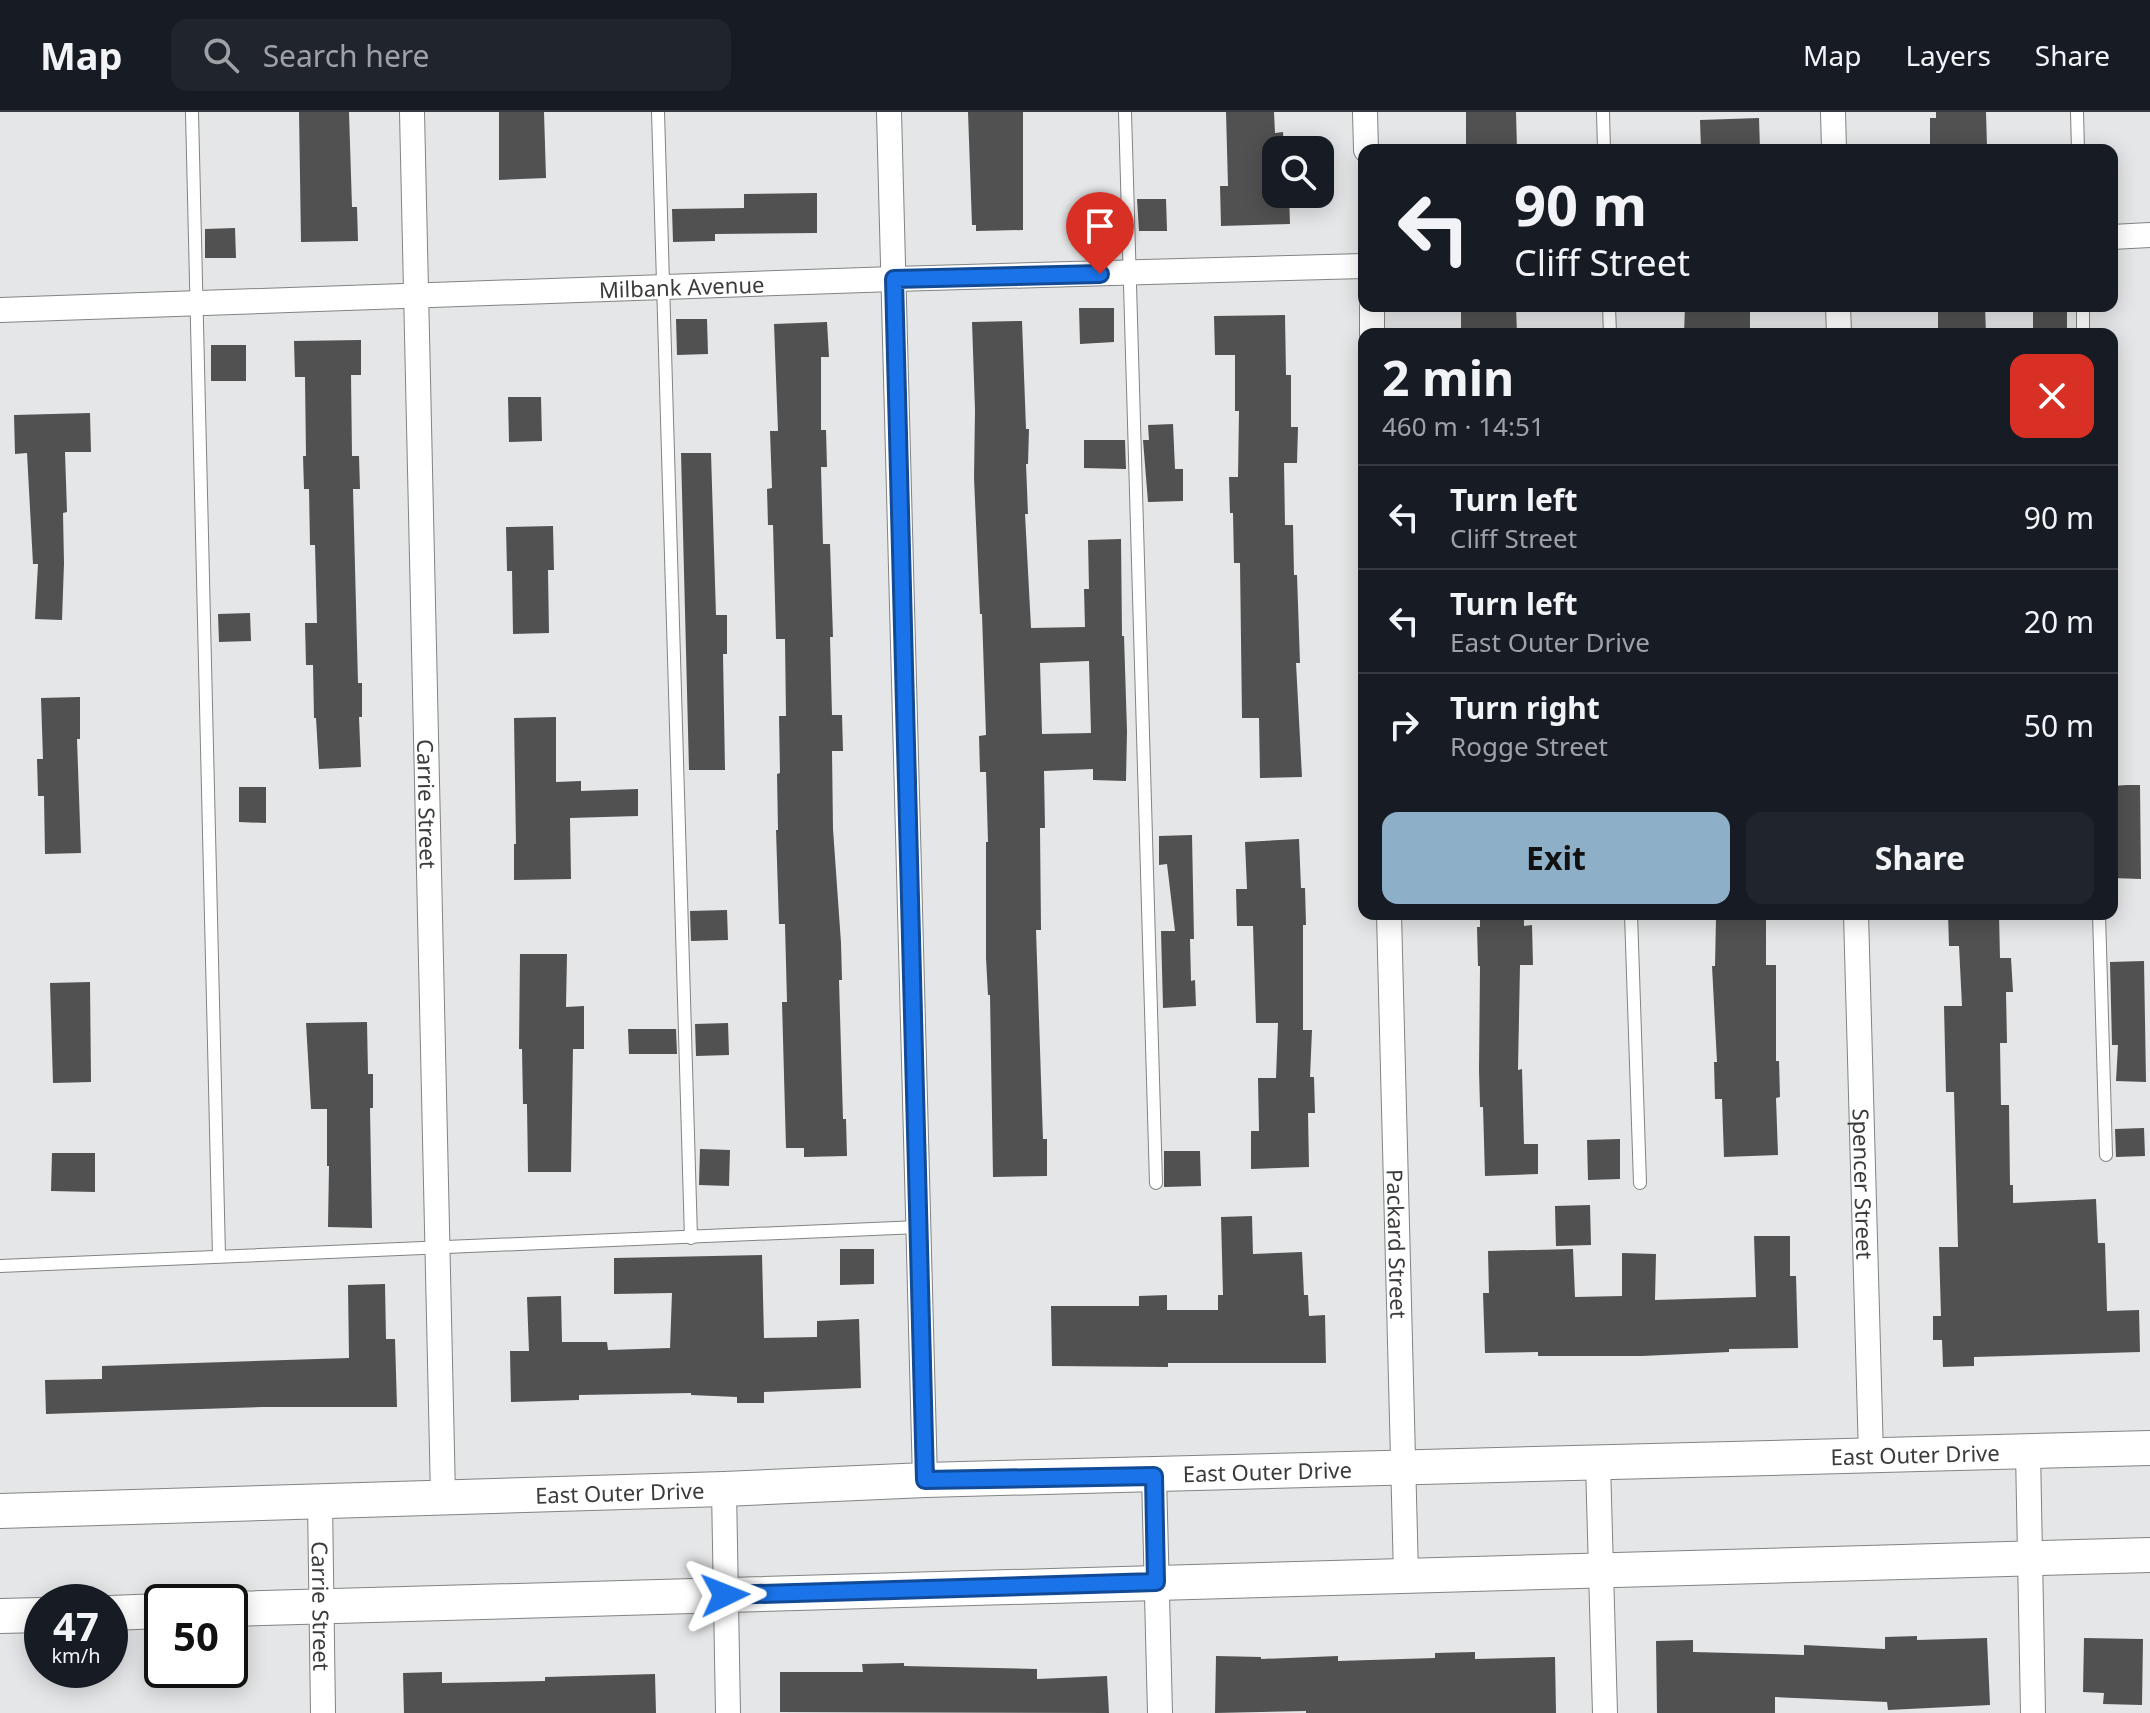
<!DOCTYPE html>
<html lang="en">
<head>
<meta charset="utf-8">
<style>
	:root { --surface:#171b24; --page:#20242c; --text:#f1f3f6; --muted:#9ea1a6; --line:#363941; --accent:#8eafc8 }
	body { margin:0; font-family:"Noto Sans",sans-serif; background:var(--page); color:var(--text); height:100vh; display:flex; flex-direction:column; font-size:30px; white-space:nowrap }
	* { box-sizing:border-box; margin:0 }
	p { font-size:26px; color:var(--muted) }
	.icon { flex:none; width:44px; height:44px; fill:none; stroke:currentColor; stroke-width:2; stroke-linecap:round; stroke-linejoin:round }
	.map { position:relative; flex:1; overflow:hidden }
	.drawer { position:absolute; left:1358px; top:216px; width:760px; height:592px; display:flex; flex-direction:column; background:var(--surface); border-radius:16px; box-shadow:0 4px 20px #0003 }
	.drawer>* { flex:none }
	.banner { position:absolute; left:1358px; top:32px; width:760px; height:168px; border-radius:16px; box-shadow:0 4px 20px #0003; background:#171b24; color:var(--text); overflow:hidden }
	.controls { position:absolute; left:1262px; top:24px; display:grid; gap:16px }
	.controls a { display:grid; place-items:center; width:72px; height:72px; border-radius:16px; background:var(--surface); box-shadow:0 4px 20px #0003; font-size:40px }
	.speed { position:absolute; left:24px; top:1472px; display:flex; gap:16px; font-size:40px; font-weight:700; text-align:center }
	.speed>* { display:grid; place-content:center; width:104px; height:104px; border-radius:50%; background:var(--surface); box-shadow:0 4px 20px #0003; line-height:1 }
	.speed small { font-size:20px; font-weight:400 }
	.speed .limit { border:4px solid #111; border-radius:12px; background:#fff; color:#111 }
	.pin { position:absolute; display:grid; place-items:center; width:68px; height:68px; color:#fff; margin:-82px -34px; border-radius:50% 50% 50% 0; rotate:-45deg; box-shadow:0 0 8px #0007 }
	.pin .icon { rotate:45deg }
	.me { position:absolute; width:88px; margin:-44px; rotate:88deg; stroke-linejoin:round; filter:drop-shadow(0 0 6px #0008) }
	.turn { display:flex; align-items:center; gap:28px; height:168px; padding:0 24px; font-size:36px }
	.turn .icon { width:104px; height:104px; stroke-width:2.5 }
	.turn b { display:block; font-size:56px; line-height:68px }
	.round { display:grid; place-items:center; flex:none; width:84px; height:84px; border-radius:16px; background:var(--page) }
	.summary { display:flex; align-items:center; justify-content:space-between; height:136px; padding:0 24px }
	h1 { font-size:48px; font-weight:700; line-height:60px }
	.action { display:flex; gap:16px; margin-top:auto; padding:16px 24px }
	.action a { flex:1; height:92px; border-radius:16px; background:var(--accent); color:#111; font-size:32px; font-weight:700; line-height:92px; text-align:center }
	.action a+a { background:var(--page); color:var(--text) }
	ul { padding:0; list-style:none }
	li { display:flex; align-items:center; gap:24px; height:104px; padding:0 24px; border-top:2px solid var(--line) }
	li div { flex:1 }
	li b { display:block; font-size:30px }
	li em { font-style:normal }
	header { display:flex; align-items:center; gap:48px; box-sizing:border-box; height:112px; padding:0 40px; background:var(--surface); border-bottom:2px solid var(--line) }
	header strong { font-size:38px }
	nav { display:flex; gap:44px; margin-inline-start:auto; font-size:28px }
	.search { width:560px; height:72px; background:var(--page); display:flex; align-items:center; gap:20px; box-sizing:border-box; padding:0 28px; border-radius:16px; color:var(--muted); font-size:30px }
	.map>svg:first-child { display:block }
</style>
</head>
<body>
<header>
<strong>Map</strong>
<div class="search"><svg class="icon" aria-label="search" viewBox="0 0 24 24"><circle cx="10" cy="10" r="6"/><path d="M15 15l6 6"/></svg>Search here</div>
<nav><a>Map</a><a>Layers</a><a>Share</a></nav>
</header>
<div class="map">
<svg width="2150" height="1601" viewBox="0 0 2150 1601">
	<rect width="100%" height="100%" fill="#e5e6e7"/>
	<g fill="#525152" fill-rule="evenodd">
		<path d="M 299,0 L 349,0 L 352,95 L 357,95 L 358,129 L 301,130 Z"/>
		<path d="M 499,0 L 544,0 L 546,66 L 499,68 Z"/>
		<path d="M 968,0 L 1023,0 L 1023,118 L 976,119 L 976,113 L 972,113 Z"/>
		<path d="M 1226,0 L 1274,0 L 1275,21 L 1283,20 L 1284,38 L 1276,38 L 1276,82 L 1289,82 L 1290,112 L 1221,114 L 1220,74 L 1228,74 Z"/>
		<path d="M 1466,0 L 1516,0 L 1517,38 L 1466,38 Z"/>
		<path d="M 1936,0 L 1986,0 L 1987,34 L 1930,35 L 1930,6 L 1936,6 Z"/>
		<path d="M 1759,6 L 1760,38 L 1701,38 L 1700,8 Z"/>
		<path d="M 817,81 L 817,121 L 715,122 L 715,129 L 673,130 L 672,97 L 744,96 L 744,82 Z"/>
		<path d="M 1137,87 L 1166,87 L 1167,119 L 1139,119 Z"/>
		<path d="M 1088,88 L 1119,88 L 1119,115 L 1088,114 Z"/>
		<path d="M 235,116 L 236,146 L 205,146 L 205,117 Z"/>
		<path d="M 1685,194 L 1750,194 L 1750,222 L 1684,222 Z"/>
		<path d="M 1938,194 L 1985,194 L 1986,222 L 1938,222 Z"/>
		<rect x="2033" y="194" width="34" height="28"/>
		<path d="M 1516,195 L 1517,222 L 1461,222 L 1461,196 Z"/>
		<path d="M 1079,196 L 1114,196 L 1114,230 L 1080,232 Z"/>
		<path d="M 1285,203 L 1286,263 L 1291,263 L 1291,315 L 1298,315 L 1297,351 L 1284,351 L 1285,413 L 1293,413 L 1294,463 L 1297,463 L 1300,551 L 1296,551 L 1302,665 L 1260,666 L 1259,606 L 1242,606 L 1240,451 L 1234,451 L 1233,401 L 1230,401 L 1229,365 L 1238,365 L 1239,299 L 1235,299 L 1235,243 L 1215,243 L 1214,204 Z"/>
		<path d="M 676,207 L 707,207 L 708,242 L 677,243 Z"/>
		<path d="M 1022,209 L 1026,317 L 1029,317 L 1028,352 L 1026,352 L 1028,402 L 1025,402 L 1031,516 L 1085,515 L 1084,477 L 1089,477 L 1088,428 L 1121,427 L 1122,524 L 1124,524 L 1127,619 L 1126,669 L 1093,668 L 1093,657 L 1044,659 L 1045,716 L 1040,716 L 1041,818 L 1036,818 L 1043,1027 L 1047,1027 L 1047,1064 L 993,1065 L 990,883 L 988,883 L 986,846 L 986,730 L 988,730 L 986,660 L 980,660 L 979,624 L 986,623 L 982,502 L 980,502 L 974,366 L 975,298 L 972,210 ZM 1089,549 L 1091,621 L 1042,622 L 1040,551 Z"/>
		<path d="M 827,210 L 829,245 L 821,245 L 821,318 L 826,318 L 827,355 L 821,355 L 823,432 L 830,432 L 833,525 L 830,525 L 832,603 L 842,603 L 843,639 L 832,639 L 833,717 L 841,831 L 842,868 L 839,868 L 843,1007 L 846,1007 L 847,1044 L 804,1045 L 804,1036 L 786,1036 L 782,890 L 787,890 L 785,812 L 779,812 L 776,718 L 778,718 L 777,662 L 780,661 L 779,604 L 786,604 L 785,527 L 776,527 L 773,413 L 768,413 L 767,377 L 772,376 L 770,319 L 778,319 L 774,212 Z"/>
		<path d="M 361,228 L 361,263 L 351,263 L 352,344 L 359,344 L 360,377 L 353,377 L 358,571 L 362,571 L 362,605 L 359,605 L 361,655 L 319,657 L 316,606 L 314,606 L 313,553 L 306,553 L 305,511 L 317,511 L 315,433 L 310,433 L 309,377 L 304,377 L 303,344 L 306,344 L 305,265 L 295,265 L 294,229 Z"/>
		<rect x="211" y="233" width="35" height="36"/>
		<path d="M 508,285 L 541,285 L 542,329 L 509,330 Z"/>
		<path d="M 90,301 L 91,340 L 65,340 L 67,400 L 63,401 L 64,451 L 62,508 L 35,507 L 38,452 L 33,452 L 27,341 L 15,342 L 14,303 Z"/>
		<path d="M 1173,312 L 1175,357 L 1183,357 L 1183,389 L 1148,390 L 1143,328 L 1149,328 L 1148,313 Z"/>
		<path d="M 1084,328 L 1125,328 L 1126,357 L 1084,356 Z"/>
		<path d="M 681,341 L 711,341 L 716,503 L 727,503 L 727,542 L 723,542 L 725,658 L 689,658 Z"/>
		<path d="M 553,414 L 554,458 L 548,458 L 549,521 L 513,522 L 512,459 L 507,459 L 506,415 Z"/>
		<path d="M 250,501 L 251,529 L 219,530 L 218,502 Z"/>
		<path d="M 80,585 L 80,627 L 77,627 L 81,741 L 45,742 L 44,684 L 38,684 L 37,647 L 43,647 L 41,586 Z"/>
		<path d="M 556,605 L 556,670 L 581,669 L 581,679 L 638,677 L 638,704 L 570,706 L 571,767 L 514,768 L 514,732 L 516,732 L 514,606 Z"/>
		<path d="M 2127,673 L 2140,673 L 2141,767 L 2112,766 L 2112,674 Z"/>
		<path d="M 239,675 L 266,675 L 266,711 L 239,710 Z"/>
		<path d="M 1192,723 L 1194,827 L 1190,827 L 1191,869 L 1195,868 L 1196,894 L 1163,896 L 1161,819 L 1175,819 L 1167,752 L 1159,753 L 1159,724 Z"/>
		<path d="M 1299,727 L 1301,776 L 1305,776 L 1306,813 L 1303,813 L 1303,918 L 1312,918 L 1310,965 L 1314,965 L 1315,1001 L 1308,1001 L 1309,1055 L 1251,1057 L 1251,1019 L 1259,1019 L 1258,966 L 1276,966 L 1278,911 L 1256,911 L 1253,814 L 1237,814 L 1236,777 L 1247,777 L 1245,730 Z"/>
		<path d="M 727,798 L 728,828 L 691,829 L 690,799 Z"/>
		<path d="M 1480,802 L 1524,802 L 1524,814 L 1532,813 L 1533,853 L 1520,853 L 1518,958 L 1522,957 L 1524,1032 L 1538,1032 L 1538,1062 L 1485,1064 L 1483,995 L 1480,995 L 1479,958 L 1480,854 L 1478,854 L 1477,815 L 1480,815 Z"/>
		<path d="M 1948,802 L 1999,802 L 2000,846 L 2011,846 L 2013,880 L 2006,880 L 2007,931 L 2000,931 L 2001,993 L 2009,993 L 2010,1073 L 2013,1073 L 2013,1091 L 2096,1087 L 2098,1131 L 2105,1131 L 2107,1199 L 2139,1198 L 2140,1240 L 1974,1245 L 1974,1254 L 1943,1255 L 1942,1228 L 1933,1228 L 1933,1204 L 1941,1204 L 1939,1135 L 1958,1135 L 1954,980 L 1946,980 L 1944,894 L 1962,894 L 1959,834 L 1949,834 Z"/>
		<path d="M 1716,806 L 1766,806 L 1766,853 L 1776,853 L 1776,949 L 1779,949 L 1780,985 L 1776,986 L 1778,1043 L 1724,1045 L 1722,987 L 1715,987 L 1714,950 L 1717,950 L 1712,854 L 1715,854 Z"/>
		<path d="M 520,842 L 567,842 L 566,895 L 584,894 L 584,937 L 573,937 L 571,1060 L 528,1060 L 527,992 L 523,992 L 522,937 L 519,937 Z"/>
		<path d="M 2144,849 L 2146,970 L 2116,969 L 2118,933 L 2112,933 L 2110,850 Z"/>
		<path d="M 90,870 L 91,970 L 53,971 L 50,871 Z"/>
		<path d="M 367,910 L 368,962 L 373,962 L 373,996 L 370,996 L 372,1116 L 328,1115 L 329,1054 L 327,1054 L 327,997 L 311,997 L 306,911 Z"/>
		<path d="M 728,911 L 729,943 L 696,944 L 695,912 Z"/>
		<path d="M 628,917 L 676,917 L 677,942 L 629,942 Z"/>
		<path d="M 2144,1016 L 2145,1044 L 2116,1045 L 2115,1017 Z"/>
		<path d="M 1620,1027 L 1620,1067 L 1588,1068 L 1587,1028 Z"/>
		<path d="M 700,1037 L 730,1038 L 729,1074 L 699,1073 Z"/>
		<path d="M 1164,1039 L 1200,1039 L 1201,1074 L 1164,1075 Z"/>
		<path d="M 52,1041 L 95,1041 L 95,1080 L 51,1079 Z"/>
		<path d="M 1590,1093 L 1591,1133 L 1556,1134 L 1555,1094 Z"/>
		<path d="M 1252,1104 L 1253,1142 L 1302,1140 L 1304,1183 L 1308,1183 L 1309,1204 L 1325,1203 L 1326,1251 L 1168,1251 L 1168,1255 L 1052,1254 L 1051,1194 L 1139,1194 L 1139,1184 L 1167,1183 L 1167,1198 L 1218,1198 L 1218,1183 L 1223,1183 L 1221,1105 Z"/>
		<path d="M 1754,1124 L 1790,1124 L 1790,1164 L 1796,1164 L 1798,1236 L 1729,1237 L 1729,1240 L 1642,1244 L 1538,1244 L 1538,1240 L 1485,1241 L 1483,1181 L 1489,1181 L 1488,1139 L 1573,1137 L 1575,1185 L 1622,1184 L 1622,1141 L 1656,1142 L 1655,1188 L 1756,1185 Z"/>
		<path d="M 840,1137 L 874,1137 L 874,1172 L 840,1173 Z"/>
		<path d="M 762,1143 L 764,1226 L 817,1225 L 817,1209 L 859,1207 L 861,1276 L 764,1280 L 764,1291 L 737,1291 L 737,1285 L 691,1283 L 691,1281 L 579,1283 L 579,1288 L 511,1290 L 510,1239 L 529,1239 L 527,1185 L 561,1184 L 562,1230 L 607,1230 L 608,1238 L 670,1236 L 672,1181 L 614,1182 L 614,1146 Z"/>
		<path d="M 385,1172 L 386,1227 L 395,1227 L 397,1295 L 262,1295 L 46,1302 L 45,1268 L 102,1267 L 102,1254 L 349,1246 L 348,1173 Z"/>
		<path d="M 1917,1524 L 1917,1528 L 1987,1526 L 1990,1593 L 1888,1598 L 1887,1590 L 1775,1585 L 1775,1601 L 1657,1601 L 1656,1529 L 1693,1528 L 1693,1540 L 1804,1543 L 1804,1533 L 1885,1537 L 1885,1525 Z"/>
		<path d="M 2084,1526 L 2143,1527 L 2142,1593 L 2103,1592 L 2104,1581 L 2083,1580 Z"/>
		<path d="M 1475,1540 L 1475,1547 L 1555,1545 L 1556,1601 L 1306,1601 L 1306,1599 L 1215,1601 L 1216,1544 L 1261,1545 L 1261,1547 L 1338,1544 L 1338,1549 L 1435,1546 L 1435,1541 Z"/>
		<path d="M 904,1551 L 904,1554 L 1037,1557 L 1037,1567 L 1107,1564 L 1109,1601 L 780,1600 L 780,1560 L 863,1560 L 862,1552 Z"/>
		<path d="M 442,1560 L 442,1571 L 545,1569 L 545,1565 L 655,1562 L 656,1601 L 404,1601 L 403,1561 Z"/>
	</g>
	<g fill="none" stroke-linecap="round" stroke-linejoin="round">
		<g stroke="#828383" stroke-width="14">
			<g id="lane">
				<path d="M 192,0 L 219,1144"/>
				<path d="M 658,0 L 691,1126"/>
				<path d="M 1125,0 L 1156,1071"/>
				<path d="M 1603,0 L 1604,38"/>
				<path d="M 2077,0 L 2078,38"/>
				<path d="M 1609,194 L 1610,222"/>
				<path d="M 2083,194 L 2083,222"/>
				<path d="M 1631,802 L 1640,1071"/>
				<path d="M 2099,802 L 2106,1043"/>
				<path d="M 0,1154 L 919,1115"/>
			</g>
		</g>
		<g stroke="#828383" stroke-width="26">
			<g id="street">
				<path id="s1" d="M 412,0 L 443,1384"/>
				<path d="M 889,0 L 925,1368"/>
				<path d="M 1365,0 L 1366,38"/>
				<path d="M 1833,0 L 1834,38"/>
				<path d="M 2112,125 L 2150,123"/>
				<path d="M 1372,194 L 1372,222"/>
				<path d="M 1838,194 L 1839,222"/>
				<path id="s2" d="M 0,198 L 894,167 L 1364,154"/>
				<path id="s3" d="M 1389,802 L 1406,1463"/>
				<path id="s4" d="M 1856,802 L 1871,1344"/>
				<path d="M 2028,1339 L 2033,1601"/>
				<path d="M 1598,1351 L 1605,1601"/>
				<path d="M 1154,1364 L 1160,1601"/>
				<path d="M 724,1377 L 728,1601"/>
				<path id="s5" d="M 320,1388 L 323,1601"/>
			</g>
		</g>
		<g stroke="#828383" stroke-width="36">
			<g id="secondary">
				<path id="s6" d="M 0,1399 L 724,1377 L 925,1368 L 2150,1336"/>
				<path d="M 230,1497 L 2150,1443"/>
				<path d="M 110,1501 L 162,1499"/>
				<path d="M 0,1504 L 42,1503"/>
			</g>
		</g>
		<use href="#lane" stroke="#fff" stroke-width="12"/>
		<use href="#street" stroke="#fff" stroke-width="24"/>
		<use href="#secondary" stroke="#fff" stroke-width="34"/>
	</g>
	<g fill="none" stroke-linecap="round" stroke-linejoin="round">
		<g stroke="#114b97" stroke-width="20">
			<path id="route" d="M 725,1483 L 1156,1470 L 1154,1364 L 925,1368 L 894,167 L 1100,162"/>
		</g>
		<use href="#route" stroke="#1a73e8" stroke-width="14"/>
	</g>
	<g text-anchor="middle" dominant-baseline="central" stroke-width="8" stroke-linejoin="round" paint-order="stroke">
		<g font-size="22" fill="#3a3b3b" stroke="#fff">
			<text stroke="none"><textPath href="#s2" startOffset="682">Milbank Avenue</textPath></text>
			<text stroke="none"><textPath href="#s1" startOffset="692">Carrie Street</textPath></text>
			<text stroke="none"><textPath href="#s4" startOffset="270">Spencer Street</textPath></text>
			<text stroke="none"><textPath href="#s3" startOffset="330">Packard Street</textPath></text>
			<text stroke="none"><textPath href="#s6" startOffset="1916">East Outer Drive</textPath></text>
			<text stroke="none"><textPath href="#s6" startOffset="1268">East Outer Drive</textPath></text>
			<text stroke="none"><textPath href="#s6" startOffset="620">East Outer Drive</textPath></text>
			<text stroke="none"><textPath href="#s5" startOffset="106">Carrie Street</textPath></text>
		</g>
	</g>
</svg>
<div class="controls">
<a><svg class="icon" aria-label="search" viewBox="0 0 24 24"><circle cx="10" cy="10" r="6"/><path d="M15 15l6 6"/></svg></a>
</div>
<div class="speed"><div>47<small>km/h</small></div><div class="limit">50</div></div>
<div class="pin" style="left:1100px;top:162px;background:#d93025"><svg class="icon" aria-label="arrive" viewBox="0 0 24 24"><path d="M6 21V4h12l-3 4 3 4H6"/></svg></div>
<svg class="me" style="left:725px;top:1483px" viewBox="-20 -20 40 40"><path d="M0-17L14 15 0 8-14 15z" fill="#1a73e8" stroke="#fff" stroke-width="4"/></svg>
<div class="banner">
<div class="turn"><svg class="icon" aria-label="left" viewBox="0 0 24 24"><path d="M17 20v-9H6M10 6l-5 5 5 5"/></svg><div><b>90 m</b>Cliff Street</div></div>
</div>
<section class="drawer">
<div class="summary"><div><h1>2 min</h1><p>460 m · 14:51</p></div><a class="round" style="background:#d93025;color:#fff"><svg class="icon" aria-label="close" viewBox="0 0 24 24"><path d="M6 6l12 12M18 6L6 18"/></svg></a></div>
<ul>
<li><svg class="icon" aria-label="left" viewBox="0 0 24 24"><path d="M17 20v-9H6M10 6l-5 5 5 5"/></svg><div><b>Turn left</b><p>Cliff Street</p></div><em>90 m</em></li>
<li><svg class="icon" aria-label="left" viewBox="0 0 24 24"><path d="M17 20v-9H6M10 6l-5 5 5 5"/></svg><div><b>Turn left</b><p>East Outer Drive</p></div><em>20 m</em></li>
<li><svg class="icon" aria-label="right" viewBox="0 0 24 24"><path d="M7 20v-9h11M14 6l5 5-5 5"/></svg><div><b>Turn right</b><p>Rogge Street</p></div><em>50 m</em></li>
</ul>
<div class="action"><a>Exit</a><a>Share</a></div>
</section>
</div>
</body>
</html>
